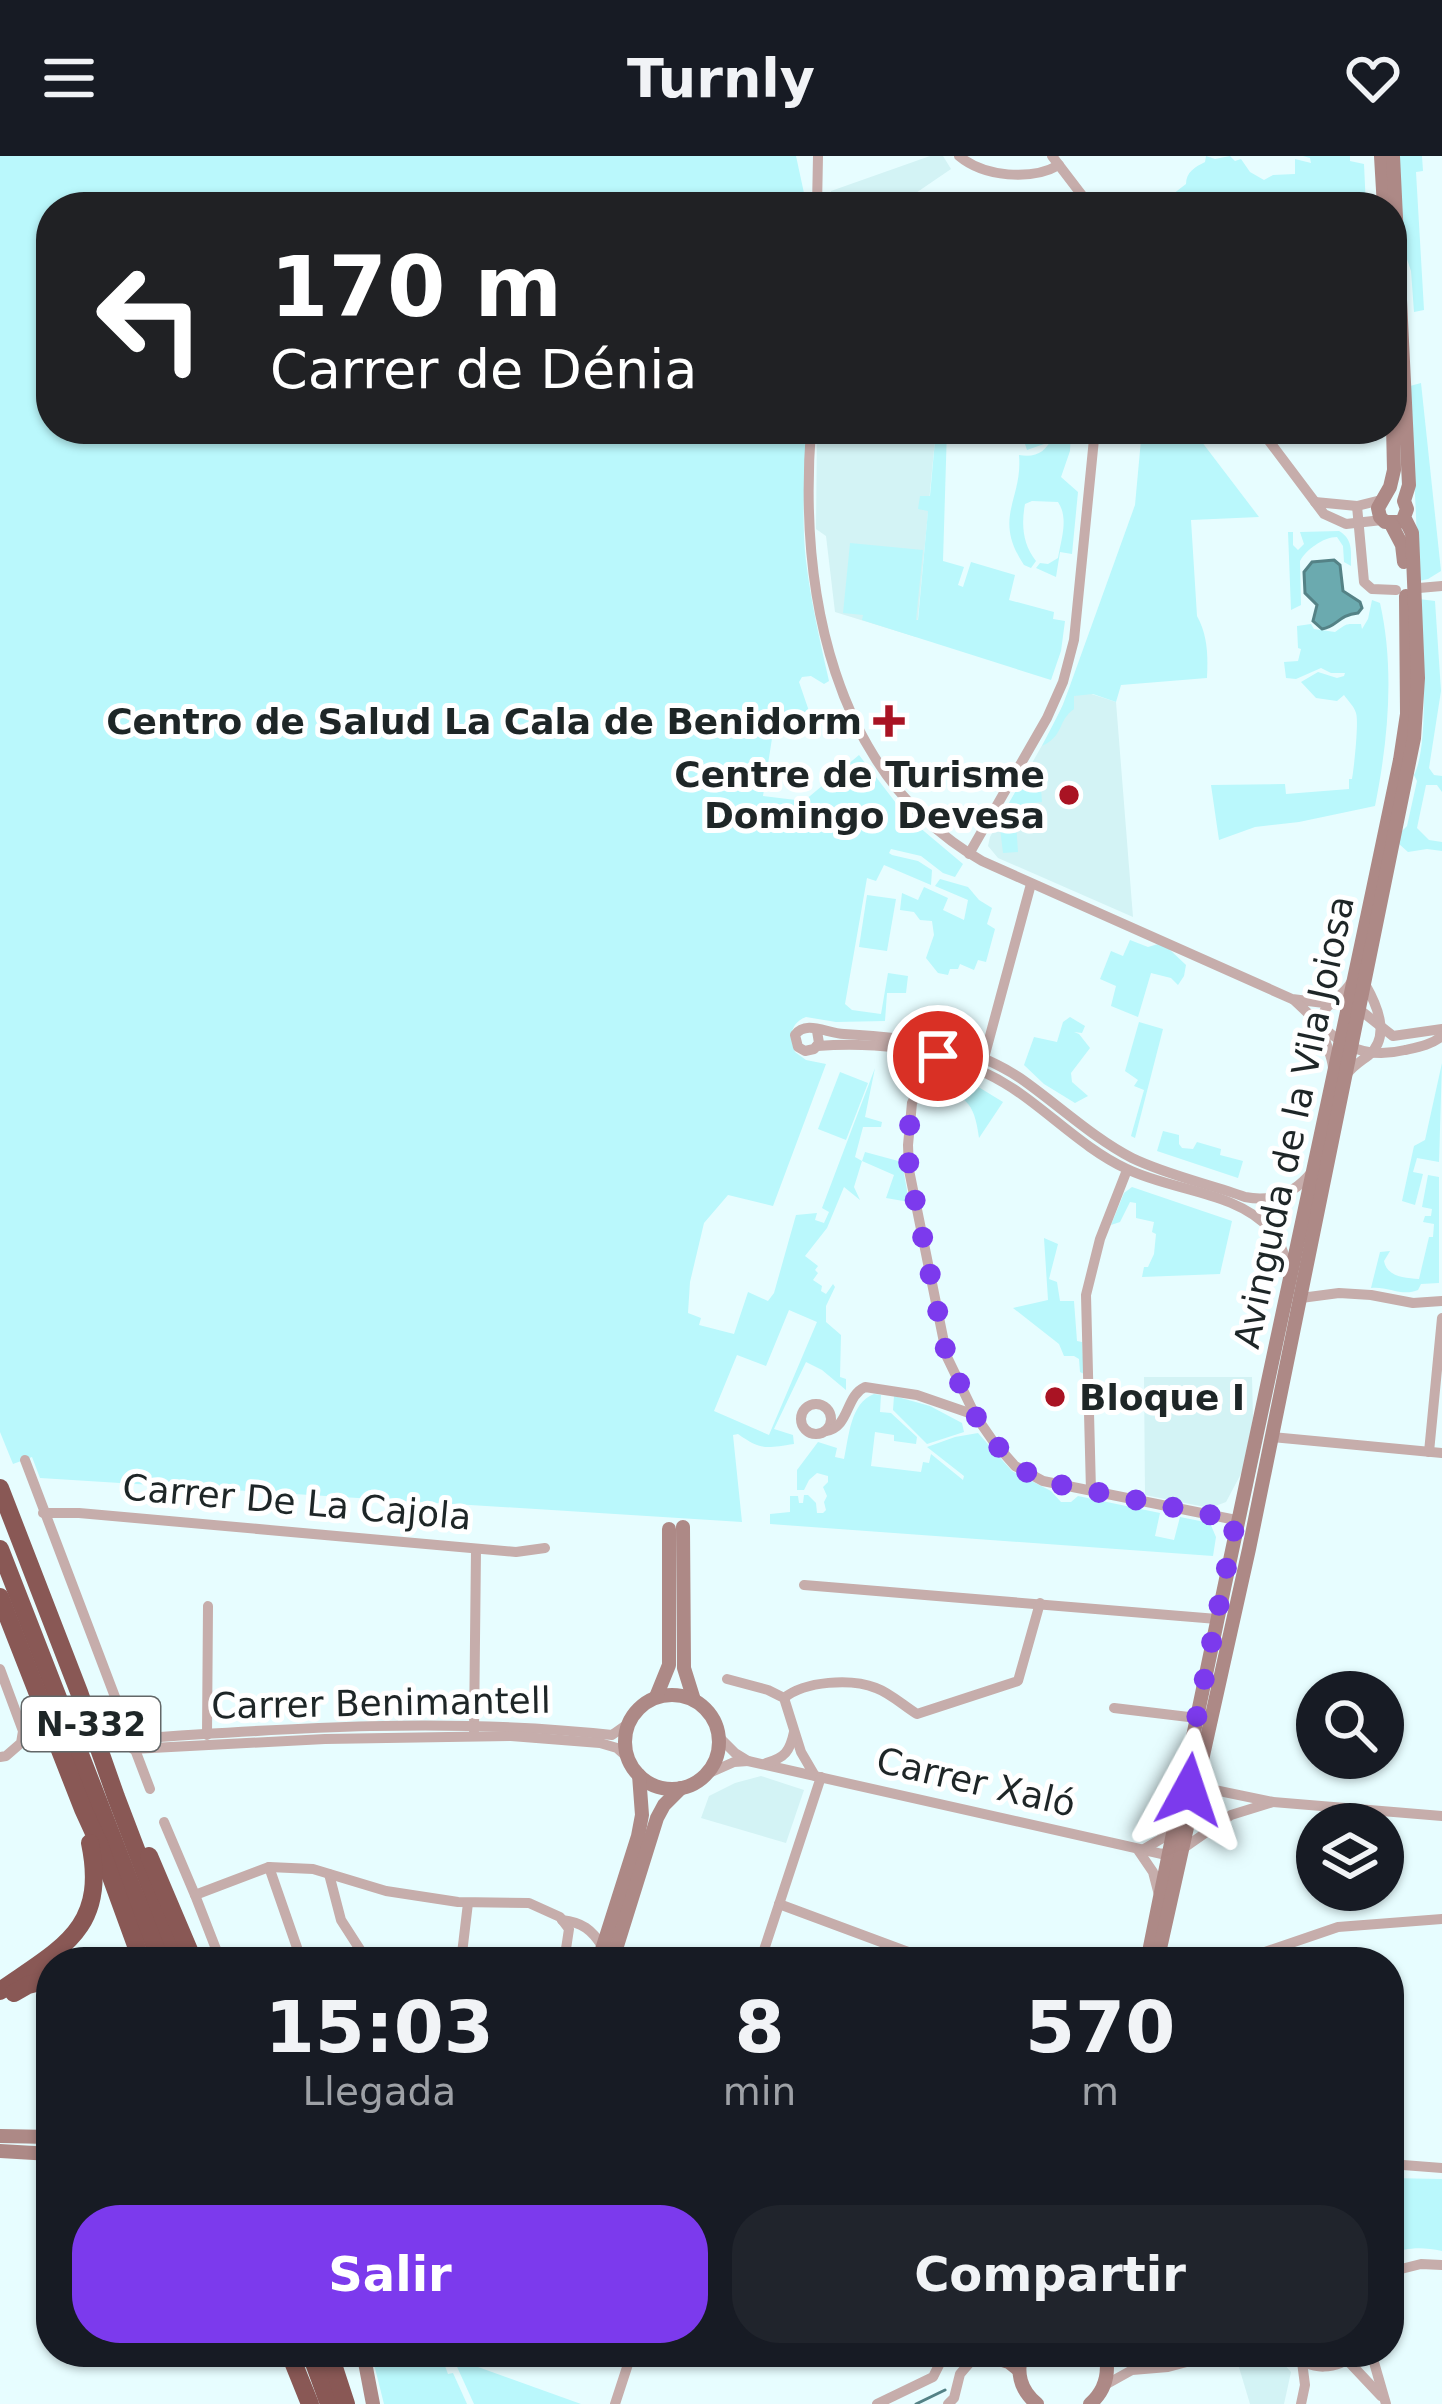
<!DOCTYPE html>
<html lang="es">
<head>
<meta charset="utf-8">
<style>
	:root { --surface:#171b24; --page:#20242c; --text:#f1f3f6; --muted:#9ea1a6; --accent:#7c3aed }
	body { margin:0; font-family:"DejaVu Sans",sans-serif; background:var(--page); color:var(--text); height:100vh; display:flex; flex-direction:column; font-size:45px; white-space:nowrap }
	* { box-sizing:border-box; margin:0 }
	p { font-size:39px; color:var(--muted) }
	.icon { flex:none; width:66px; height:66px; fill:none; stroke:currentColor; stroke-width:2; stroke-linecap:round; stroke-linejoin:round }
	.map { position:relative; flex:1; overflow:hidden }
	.details { position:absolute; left:36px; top:1791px; width:1368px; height:420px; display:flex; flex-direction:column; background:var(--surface); border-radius:48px; box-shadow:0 3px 9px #0004 }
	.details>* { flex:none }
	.top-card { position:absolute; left:36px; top:36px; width:1371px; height:252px; border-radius:48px; box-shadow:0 3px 9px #0004; background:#202124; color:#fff; overflow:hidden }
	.controls { position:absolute; left:1296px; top:1515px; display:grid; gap:24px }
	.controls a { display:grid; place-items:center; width:108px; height:108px; border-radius:50%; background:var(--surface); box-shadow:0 3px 9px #0004; font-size:60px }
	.pin { position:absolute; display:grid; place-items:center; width:102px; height:102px; color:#fff; margin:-51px; border:6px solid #fff; border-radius:50%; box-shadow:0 3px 12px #0007 }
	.me { position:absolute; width:132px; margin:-66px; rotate:5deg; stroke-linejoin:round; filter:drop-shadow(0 0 9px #0008) }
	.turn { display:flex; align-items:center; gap:42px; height:252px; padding:0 36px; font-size:54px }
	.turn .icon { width:156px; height:156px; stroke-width:2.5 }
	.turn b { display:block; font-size:84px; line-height:102px }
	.eta { display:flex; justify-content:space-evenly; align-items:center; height:204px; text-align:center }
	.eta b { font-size:72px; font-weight:800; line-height:84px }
	.action { display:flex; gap:24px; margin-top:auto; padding:24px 36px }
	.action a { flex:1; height:138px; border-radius:48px; background:var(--accent); color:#fff; font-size:48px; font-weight:800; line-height:138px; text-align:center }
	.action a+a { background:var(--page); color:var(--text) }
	header { display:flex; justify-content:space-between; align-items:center; height:156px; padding:0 36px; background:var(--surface); font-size:54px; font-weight:800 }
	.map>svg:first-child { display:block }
</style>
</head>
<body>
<header><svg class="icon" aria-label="menu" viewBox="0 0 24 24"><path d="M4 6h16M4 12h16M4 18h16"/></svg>Turnly<svg class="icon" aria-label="heart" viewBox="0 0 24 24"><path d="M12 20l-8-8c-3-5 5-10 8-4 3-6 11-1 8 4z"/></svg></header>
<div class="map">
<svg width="1442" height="2248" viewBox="0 0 1442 2248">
	<rect width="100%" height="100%" fill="#e7fdff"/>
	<g fill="#d3f3f5">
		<path d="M 930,0 L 943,0 L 951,13 L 907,43 L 907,51 L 831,51 L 831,35 Z"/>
		<path d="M 817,273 L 936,273 L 916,481 L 835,456 L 826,380 L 816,373 Z"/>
		<path d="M 1070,531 L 1116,546 L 1133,761 L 998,702 L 988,690 L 990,681 L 1057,563 Z"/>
		<path d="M 1144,1221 L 1252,1221 L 1253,1262 L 1242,1316 L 1226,1346 L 1210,1352 L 1145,1339 Z"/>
		<path d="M 761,1620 L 804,1634 L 786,1687 L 701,1662 L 709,1640 L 735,1627 Z"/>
		<path d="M 1267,2196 L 1273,2196 L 1291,2216 L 1284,2248 L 1250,2248 L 1238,2208 Z"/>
	</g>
	<g fill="#baf8fc" fill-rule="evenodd">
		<path d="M 0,0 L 796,0 L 807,51 L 51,51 L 51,273 L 808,273 C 805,316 801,362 806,405 C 811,446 820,485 829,525 L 824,528 L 811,520 L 802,521 L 799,526 L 809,555 L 812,554 L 816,564 L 776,557 L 763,640 L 804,645 L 859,599 L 906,660 L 963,708 L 955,721 L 943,717 L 921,700 L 891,693 L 889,697 L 892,699 L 918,705 L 932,714 L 931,729 L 884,709 L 876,725 L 867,722 L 845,848 L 852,854 L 881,858 L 888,817 L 908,820 L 906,837 L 887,837 L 885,865 L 836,866 L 806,861 C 790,867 789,881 795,896 L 806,904 L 826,908 L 773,1050 L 728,1039 L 704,1067 L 690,1126 L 688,1157 L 701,1162 L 699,1169 L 734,1178 L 748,1136 L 768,1145 L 774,1137 L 796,1059 L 817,1057 L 815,1064 L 824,1067 L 829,1056 L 822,1052 L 875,912 L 865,961 L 882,966 L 881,971 L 863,971 L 855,1001 L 862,1005 L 865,996 L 902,1006 L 909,1046 L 886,1042 L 894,1019 L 862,1005 L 854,1031 L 860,1044 L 844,1031 L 827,1072 L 805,1100 L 818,1110 L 815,1114 L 818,1117 L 813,1124 L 822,1130 L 821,1135 L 826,1138 L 833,1128 L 835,1131 L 826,1150 L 826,1166 L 841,1179 L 840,1221 L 846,1223 L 846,1234 L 822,1214 L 806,1206 L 774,1273 L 793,1279 L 794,1288 C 766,1292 762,1295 738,1278 L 733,1279 L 742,1366 L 40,1322 L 32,1301 L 13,1308 L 0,1276 ZM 789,1154 L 817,1166 L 769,1279 L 714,1255 L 737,1199 L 766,1210 Z"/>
		<path d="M 1206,0 L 1215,3 L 1230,0 L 1235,5 L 1241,3 L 1250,16 L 1264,24 L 1273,19 L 1295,18 L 1295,3 L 1311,7 L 1310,2 L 1303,0 L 1350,0 L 1350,5 L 1364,8 L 1366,51 L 1156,51 L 1186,28 C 1186,16 1195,11 1205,6 Z"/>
		<path d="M 1398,0 L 1422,0 L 1423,15 L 1416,16 L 1424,154 L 1414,156 L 1411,115 L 1403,91 Z"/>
		<path d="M 1421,227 L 1441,415 L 1428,423 L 1419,425 L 1410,230 Z"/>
		<path d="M 936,273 L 947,273 L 943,405 L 964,411 L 958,429 L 963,431 L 971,406 L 1015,419 L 1009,444 L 1054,456 L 1053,463 L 1065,465 L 1061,495 L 1051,524 L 862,464 L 863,459 L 843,457 L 850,387 L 923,394 L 916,464 L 918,464 L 928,355 L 918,353 L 920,340 L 930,340 Z"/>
		<path d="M 1020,273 L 1071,273 L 1070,295 L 1061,321 L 1078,336 L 1072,398 L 1060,396 L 1056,421 L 1036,412 L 1040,407 L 1048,408 L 1058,402 C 1061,384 1069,362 1058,346 L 1032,345 L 1025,348 C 1021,369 1023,389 1036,405 L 1031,412 L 1024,409 C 992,361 1023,344 1019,299 C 1036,302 1046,296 1053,280 L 1051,274 L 1041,277 L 1044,288 L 1027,294 Z"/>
		<path d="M 1142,273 L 1192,273 L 1259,361 L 1191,364 L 1197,460 C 1208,480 1208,500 1207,522 L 1121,529 L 1116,546 L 1093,538 L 1074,540 L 1074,553 C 1057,565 1065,579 1042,590 L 1063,549 L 1135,349 Z"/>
		<path d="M 1339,375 C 1353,383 1351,395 1351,410 L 1344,406 L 1343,390 L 1337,381 C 1323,381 1306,394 1300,405 L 1301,449 L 1291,454 L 1288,376 L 1293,376 L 1293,389 L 1298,394 L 1304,388 L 1300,376 Z"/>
		<path d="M 1419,443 L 1435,445 L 1441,535 L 1429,612 L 1434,619 L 1442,620 L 1442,636 L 1437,629 L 1426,629 L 1417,672 L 1429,684 L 1442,686 L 1442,695 L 1427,693 L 1408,696 L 1398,687 L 1400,677 L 1407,670 L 1417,625 L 1414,619 C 1431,586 1421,484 1419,443 Z"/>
		<path d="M 1372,444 L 1380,447 C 1395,513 1388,585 1375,650 L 1299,666 L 1255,671 L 1219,684 L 1211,629 L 1285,628 L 1286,638 L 1349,633 L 1349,623 L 1352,623 C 1354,612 1359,565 1356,557 C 1354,550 1348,545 1344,539 L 1337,545 L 1316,542 L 1301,526 L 1318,516 L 1337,522 L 1344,520 L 1345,517 L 1331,517 L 1321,512 L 1296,523 L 1286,522 L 1284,506 L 1298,505 L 1301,493 L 1298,492 L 1297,470 L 1311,468 L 1314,473 L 1335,476 C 1348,467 1344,468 1361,468 L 1362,473 L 1368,463 Z"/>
		<path d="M 1028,614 L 1040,619 L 1042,646 L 1034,647 L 1034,656 L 1042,656 L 1043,664 L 1016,666 L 1018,696 L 1003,697 L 999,664 Z"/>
		<path d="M 940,723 L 968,731 L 979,744 L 992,752 L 987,768 L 995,773 L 986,806 L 978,804 L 974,814 L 960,808 L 958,813 L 950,813 L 948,819 L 938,817 L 926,802 L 934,779 L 932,765 L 920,764 L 914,756 L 900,754 L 902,737 L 918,744 L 924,731 L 948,742 L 943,754 L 964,764 L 968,744 L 935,730 Z"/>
		<path d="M 867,739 L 896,743 L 887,795 L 859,791 Z"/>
		<path d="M 1130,784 L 1148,791 L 1158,788 L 1169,793 L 1186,809 L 1184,820 L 1178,829 L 1171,822 L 1151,817 L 1138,861 L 1111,850 L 1116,830 L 1100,823 L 1111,795 L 1123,800 Z"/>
		<path d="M 1070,861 L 1085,870 L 1082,877 L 1074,876 L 1079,878 L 1090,892 L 1071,917 L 1072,926 L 1088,940 L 1075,947 L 1044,928 L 1024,909 L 1034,881 L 1057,886 L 1063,866 Z"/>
		<path d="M 1139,866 L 1163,873 L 1135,982 L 1131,980 L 1144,934 L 1134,930 L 1138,924 L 1125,915 Z"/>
		<path d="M 1442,907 L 1439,1006 L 1417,1002 L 1413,1016 L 1423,1018 L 1415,1049 L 1402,1045 L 1414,990 L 1425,984 Z"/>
		<path d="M 840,916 L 868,927 L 846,984 L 818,973 Z"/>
		<path d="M 942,916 L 967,924 L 1003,946 L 979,982 C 974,943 965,942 931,926 Z"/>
		<path d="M 1163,975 L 1179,979 L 1179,988 L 1182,992 L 1193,993 L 1197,986 L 1221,993 L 1220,999 L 1243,1005 L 1238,1022 L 1157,995 Z"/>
		<path d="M 1428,1019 L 1439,1021 L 1439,1127 L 1421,1128 L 1418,1134 C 1402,1141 1388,1130 1371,1132 L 1380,1096 L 1390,1095 L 1384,1105 C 1387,1121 1405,1122 1419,1123 L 1429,1081 L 1433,1081 L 1434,1068 L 1423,1066 L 1425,1060 L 1431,1060 L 1432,1053 L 1422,1051 Z"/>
		<path d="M 1132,1031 L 1232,1065 L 1220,1118 L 1142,1121 L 1144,1111 L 1148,1111 L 1154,1098 L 1156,1078 L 1152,1076 L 1154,1066 L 1136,1062 L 1136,1047 L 1130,1046 L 1120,1066 L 1111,1069 L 1124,1037 Z"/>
		<path d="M 1044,1082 L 1058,1088 L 1049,1123 L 1057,1126 L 1060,1145 L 1074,1145 L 1077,1185 L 1082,1186 L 1084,1218 L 1080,1216 L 1079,1203 L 1074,1200 L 1064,1200 L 1059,1188 L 1013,1152 L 1048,1144 Z"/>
		<path d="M 874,1238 L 881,1239 L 880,1256 L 891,1257 L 917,1281 L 916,1288 L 894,1285 L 894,1279 L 875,1276 L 871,1310 L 921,1316 L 923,1306 L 929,1307 L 931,1298 L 963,1324 L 964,1320 L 927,1291 L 955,1281 L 978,1277 L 1012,1315 L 1051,1335 L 1061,1346 L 1071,1346 L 1078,1340 L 1160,1357 L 1155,1380 L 1174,1384 L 1180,1361 L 1210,1367 L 1216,1381 L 1213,1400 L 770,1368 L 770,1358 L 790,1356 L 790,1340 L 798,1340 L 799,1347 L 803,1347 L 804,1339 L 808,1339 L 816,1347 L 817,1357 L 823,1357 L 826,1354 L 824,1346 L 827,1340 L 823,1331 L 828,1326 L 828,1320 L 817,1317 L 809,1324 L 804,1334 L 797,1334 L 797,1314 L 818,1286 L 837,1292 L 835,1301 L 844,1303 C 849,1281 850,1247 874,1238 Z"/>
		<path d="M 894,1240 L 930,1250 L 962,1267 L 964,1276 L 927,1288 L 893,1254 Z"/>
		<path d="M 1389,2022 L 1442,2023 L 1442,2095 C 1422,2091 1407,2091 1389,2099 Z"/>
		<path d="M 371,2196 L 443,2196 L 449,2208 L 445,2210 L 448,2218 L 453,2217 L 467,2248 L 384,2248 Z"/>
		<path d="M 453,2202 L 581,2248 L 474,2248 Z"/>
	</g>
	<path fill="#6baaaf" stroke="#548286" stroke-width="3" d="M 1334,404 L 1340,409 L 1343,435 L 1360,446 L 1362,452 L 1358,457 C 1338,459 1337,471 1322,473 L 1313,465 L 1317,449 L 1305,437 L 1304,416 L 1312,406 Z"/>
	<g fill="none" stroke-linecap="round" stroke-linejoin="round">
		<path stroke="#548286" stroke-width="3" d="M 916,2248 L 945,2234"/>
		<g stroke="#c6adab" stroke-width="10">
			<path d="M 959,0 C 984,21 1031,25 1059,9"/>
			<path d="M 1052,0 L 1091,51"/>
			<path d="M 817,51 L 818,0"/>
			<path d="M 811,273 C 799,433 831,618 982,705 L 1292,843 L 1348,850 L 1360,854 L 1393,880 L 1442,873"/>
			<path d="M 1260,273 L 1324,358 L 1346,368 L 1382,364"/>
			<path d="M 1315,346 L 1357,350 L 1381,344"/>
			<path d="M 1357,350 L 1364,426 L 1372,433 L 1396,434"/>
			<path d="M 1419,432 L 1442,430"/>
			<path d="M 969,698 L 1047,562 L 1063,526 L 1074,484 L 1095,273"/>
			<path d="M 1294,844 C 1330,877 1351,907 1405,894 C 1419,891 1431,889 1442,880"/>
			<path d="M 817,875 L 819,887 L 814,893 L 805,895 L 798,891 L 795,879 C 806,864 826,877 844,878 C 907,882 966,886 1020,922 C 1056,947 1093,982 1132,1002 C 1167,1019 1209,1028 1245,1041 C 1272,1046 1294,1038 1311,1017"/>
			<path d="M 942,888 L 912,947 L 908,989 L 909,1014 L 947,1201 L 975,1259 L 993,1285 L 1015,1310 L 1043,1325 L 1236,1364"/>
			<path d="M 817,890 C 888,885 962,896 1021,938 C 1055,962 1088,995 1127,1013 C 1172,1035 1236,1035 1271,1074 C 1281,1086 1285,1102 1290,1116"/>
			<path d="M 984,902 L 1031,728"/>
			<path d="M 1333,912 C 1332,895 1315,870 1325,854 C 1331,844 1343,841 1352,825"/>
			<path d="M 1347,918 C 1354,909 1360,906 1369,899 C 1391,880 1377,849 1365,828"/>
			<path d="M 1301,1142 L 1339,1137 L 1371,1139 L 1413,1147 L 1442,1145"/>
			<circle cx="816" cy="1263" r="15"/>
			<path d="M 826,1275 C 850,1271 845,1240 865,1231 L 917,1239 L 975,1259"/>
			<path d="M 1272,1281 L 1442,1297"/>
			<path d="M 1429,1296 L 1442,1162"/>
			<path d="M 25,1304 L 150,1633"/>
			<path d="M 1091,1335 L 1086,1139 L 1100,1083 L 1127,1014"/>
			<path d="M 43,1357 L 79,1357 L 516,1396 L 545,1392"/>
			<path d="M 804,1429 L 1217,1463"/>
			<path d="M 0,1513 L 23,1575 L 21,1587 L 6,1600 L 0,1601"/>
			<path d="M 727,1523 L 768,1534 L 784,1542 L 801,1596 L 815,1620"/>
			<path d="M 784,1542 C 805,1525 851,1522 876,1532 C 890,1537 904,1550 917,1558 L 1018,1525 L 1040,1447"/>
			<path d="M 1114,1552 L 1197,1562"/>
			<path d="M 474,1575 L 476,1393"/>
			<path d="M 207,1579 L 208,1450"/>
			<path d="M 719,1581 L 735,1597 L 748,1605 L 1162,1698 L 1181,1694 L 1231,1659 L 1273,1646"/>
			<path d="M 129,1583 C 289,1572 452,1561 612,1579 L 629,1567"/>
			<path d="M 133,1593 L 325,1583 L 511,1580 L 600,1587 L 617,1592 L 627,1601"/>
			<path d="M 766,1607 C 785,1602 790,1595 794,1576"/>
			<path d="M 707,1618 L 734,1606 L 748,1605"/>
			<path d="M 1195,1630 L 1273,1646 L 1442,1660"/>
			<path d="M 164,1666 L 195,1739"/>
			<path d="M 1144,1693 L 1161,1683 L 1171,1658"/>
			<path d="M 1138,1694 L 1153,1716 L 1159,1739"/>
			<path d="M 269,1711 L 302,1806"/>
			<path d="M 329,1718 L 341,1764 L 368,1806"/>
			<path d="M 779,1748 L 935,1806"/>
			<path d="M 562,1764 C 582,1766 592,1774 602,1790"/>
			<path d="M 221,1806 L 195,1739 L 269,1711 L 313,1713 L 386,1735 L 458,1746 L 529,1747 L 560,1761 L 569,1773 L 564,1806"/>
			<path d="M 461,1806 L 468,1747"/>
			<path d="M 760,1806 L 821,1621"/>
			<path d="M 1236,1806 L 1338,1771 L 1442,1763"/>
			<path d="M 1403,2009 L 1442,2012"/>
			<path d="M 1389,2116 L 1421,2108 L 1442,2109"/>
			<path d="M 1290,2196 C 1311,2216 1336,2215 1358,2196"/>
			<path d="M 1371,2196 L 1386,2248"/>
			<path d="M 1348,2205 L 1381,2240"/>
			<path d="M 1105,2229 L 1132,2214 L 1168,2211 L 1224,2196"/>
			<path d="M 615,2248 L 632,2196"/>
			<path d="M 877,2248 L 933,2221 L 939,2209 L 940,2196"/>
			<path d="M 948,2248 L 954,2242 L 960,2218 L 978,2197"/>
			<path d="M 1301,2248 L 1305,2229 L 1302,2206"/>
		</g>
		<g stroke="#ad8986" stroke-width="14">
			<path d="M 1381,0 L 1384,51"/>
			<path d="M 1392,224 L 1394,314 L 1390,331 L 1378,352 L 1380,361 L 1385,366 L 1399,366"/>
			<path d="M 1391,368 L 1402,389 L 1404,406"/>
			<path d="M 683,1371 L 684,1512 L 694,1544"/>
			<circle cx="672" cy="1586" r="47"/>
			<path d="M 656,1541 L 669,1509 L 669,1373"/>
			<path d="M 598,1806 L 638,1680 L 642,1659 L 639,1619"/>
			<path d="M 612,1806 L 657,1662 L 664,1649 L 681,1632"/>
			<path d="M 1147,1806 C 1227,1404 1317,1005 1400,604 L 1407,558 L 1406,440"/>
			<path d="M 1157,1806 L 1249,1393 L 1414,582 L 1418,522 L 1412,377 L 1404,361 L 1407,353 L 1404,345 L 1409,329 L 1393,0"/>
			<path d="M 0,1980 L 51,1981"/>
			<path d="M 0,1995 L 51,1998"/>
			<path d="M 363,2196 L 373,2248"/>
			<path d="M 976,2196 L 1009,2206 L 1019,2214"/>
			<path d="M 1022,2196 C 1016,2217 1020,2234 1037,2248"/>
			<path d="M 1090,2248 C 1106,2234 1110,2217 1105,2196"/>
		</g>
		<g stroke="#895855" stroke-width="18">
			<path d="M 0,1332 L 79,1536 L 116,1641 L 179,1806"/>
			<path d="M 0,1393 L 161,1806"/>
			<path d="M 0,1441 L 83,1653 L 99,1688 L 142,1806"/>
			<path d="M 149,1700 L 194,1806"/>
			<path d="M 0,1835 C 61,1792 108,1773 90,1687"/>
			<path d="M 14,1837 L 28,1829 L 51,1823"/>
			<path d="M 289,2196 L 310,2248"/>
			<path d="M 310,2196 L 329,2248"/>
			<path d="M 329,2196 L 346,2248"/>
		</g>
	</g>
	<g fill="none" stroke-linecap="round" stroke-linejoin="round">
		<path stroke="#7c3aed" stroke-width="21" stroke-dasharray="0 37.8" d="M 938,900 C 910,943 907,963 909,1014 L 947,1201 L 975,1259 L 993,1285 L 1016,1310 L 1042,1325 L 1236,1364 L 1187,1610 L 1190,1626 L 1196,1630 L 1189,1634"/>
	</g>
	<g fill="#a91323" stroke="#fff" stroke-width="4.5">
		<path d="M883 547h12v12h12v12h-12v12h-12v-12h-12v-12h12z"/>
		<circle cx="1069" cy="639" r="12"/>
		<circle cx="1055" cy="1241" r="12"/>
	</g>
	<g text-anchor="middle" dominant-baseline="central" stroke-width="10" stroke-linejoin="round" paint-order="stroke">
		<rect fill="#fff" stroke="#626768" stroke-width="3" x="22" y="1541" width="138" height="54" rx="9"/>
		<g font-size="33" font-weight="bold" fill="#1e2627">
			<text x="91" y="1568">N-332</text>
		</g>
		<g font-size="36" font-weight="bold" fill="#1e2627" stroke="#fff" text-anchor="end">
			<text x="862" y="565">Centro de Salud La Cala de Benidorm</text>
			<text x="1045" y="618">Centre de Turisme<tspan x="1045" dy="41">Domingo Devesa</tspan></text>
			<text x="1079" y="1241" text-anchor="start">Bloque I</text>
		</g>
		<g font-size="36" fill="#1e2627" stroke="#fff">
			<text transform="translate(1294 966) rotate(-78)">Avinguda de la Vila Joiosa</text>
			<text transform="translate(297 1346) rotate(5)">Carrer De La Cajola</text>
			<text transform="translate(381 1547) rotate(-1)">Carrer Benimantell</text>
			<text transform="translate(976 1626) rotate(13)">Carrer Xaló</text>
		</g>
	</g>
</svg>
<div class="controls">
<a><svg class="icon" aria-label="search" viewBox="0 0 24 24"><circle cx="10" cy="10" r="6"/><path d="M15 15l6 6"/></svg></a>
<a><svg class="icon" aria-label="layers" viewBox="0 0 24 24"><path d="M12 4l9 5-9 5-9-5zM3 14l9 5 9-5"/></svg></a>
</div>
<div class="pin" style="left:938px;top:900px;background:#d93025"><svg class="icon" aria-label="arrive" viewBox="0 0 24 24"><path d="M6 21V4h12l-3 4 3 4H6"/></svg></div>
<svg class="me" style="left:1189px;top:1634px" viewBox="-20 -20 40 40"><path d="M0-17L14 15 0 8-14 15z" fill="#7c3aed" stroke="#fff" stroke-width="4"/></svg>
<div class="top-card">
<div class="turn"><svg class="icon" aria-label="left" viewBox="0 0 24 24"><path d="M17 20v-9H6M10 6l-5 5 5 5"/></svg><div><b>170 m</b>Carrer de Dénia</div></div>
</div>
<section class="details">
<div class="eta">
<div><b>15:03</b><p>Llegada</p></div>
<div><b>8</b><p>min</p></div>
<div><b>570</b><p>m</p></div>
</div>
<div class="action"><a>Salir</a><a>Compartir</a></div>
</section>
</div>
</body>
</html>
